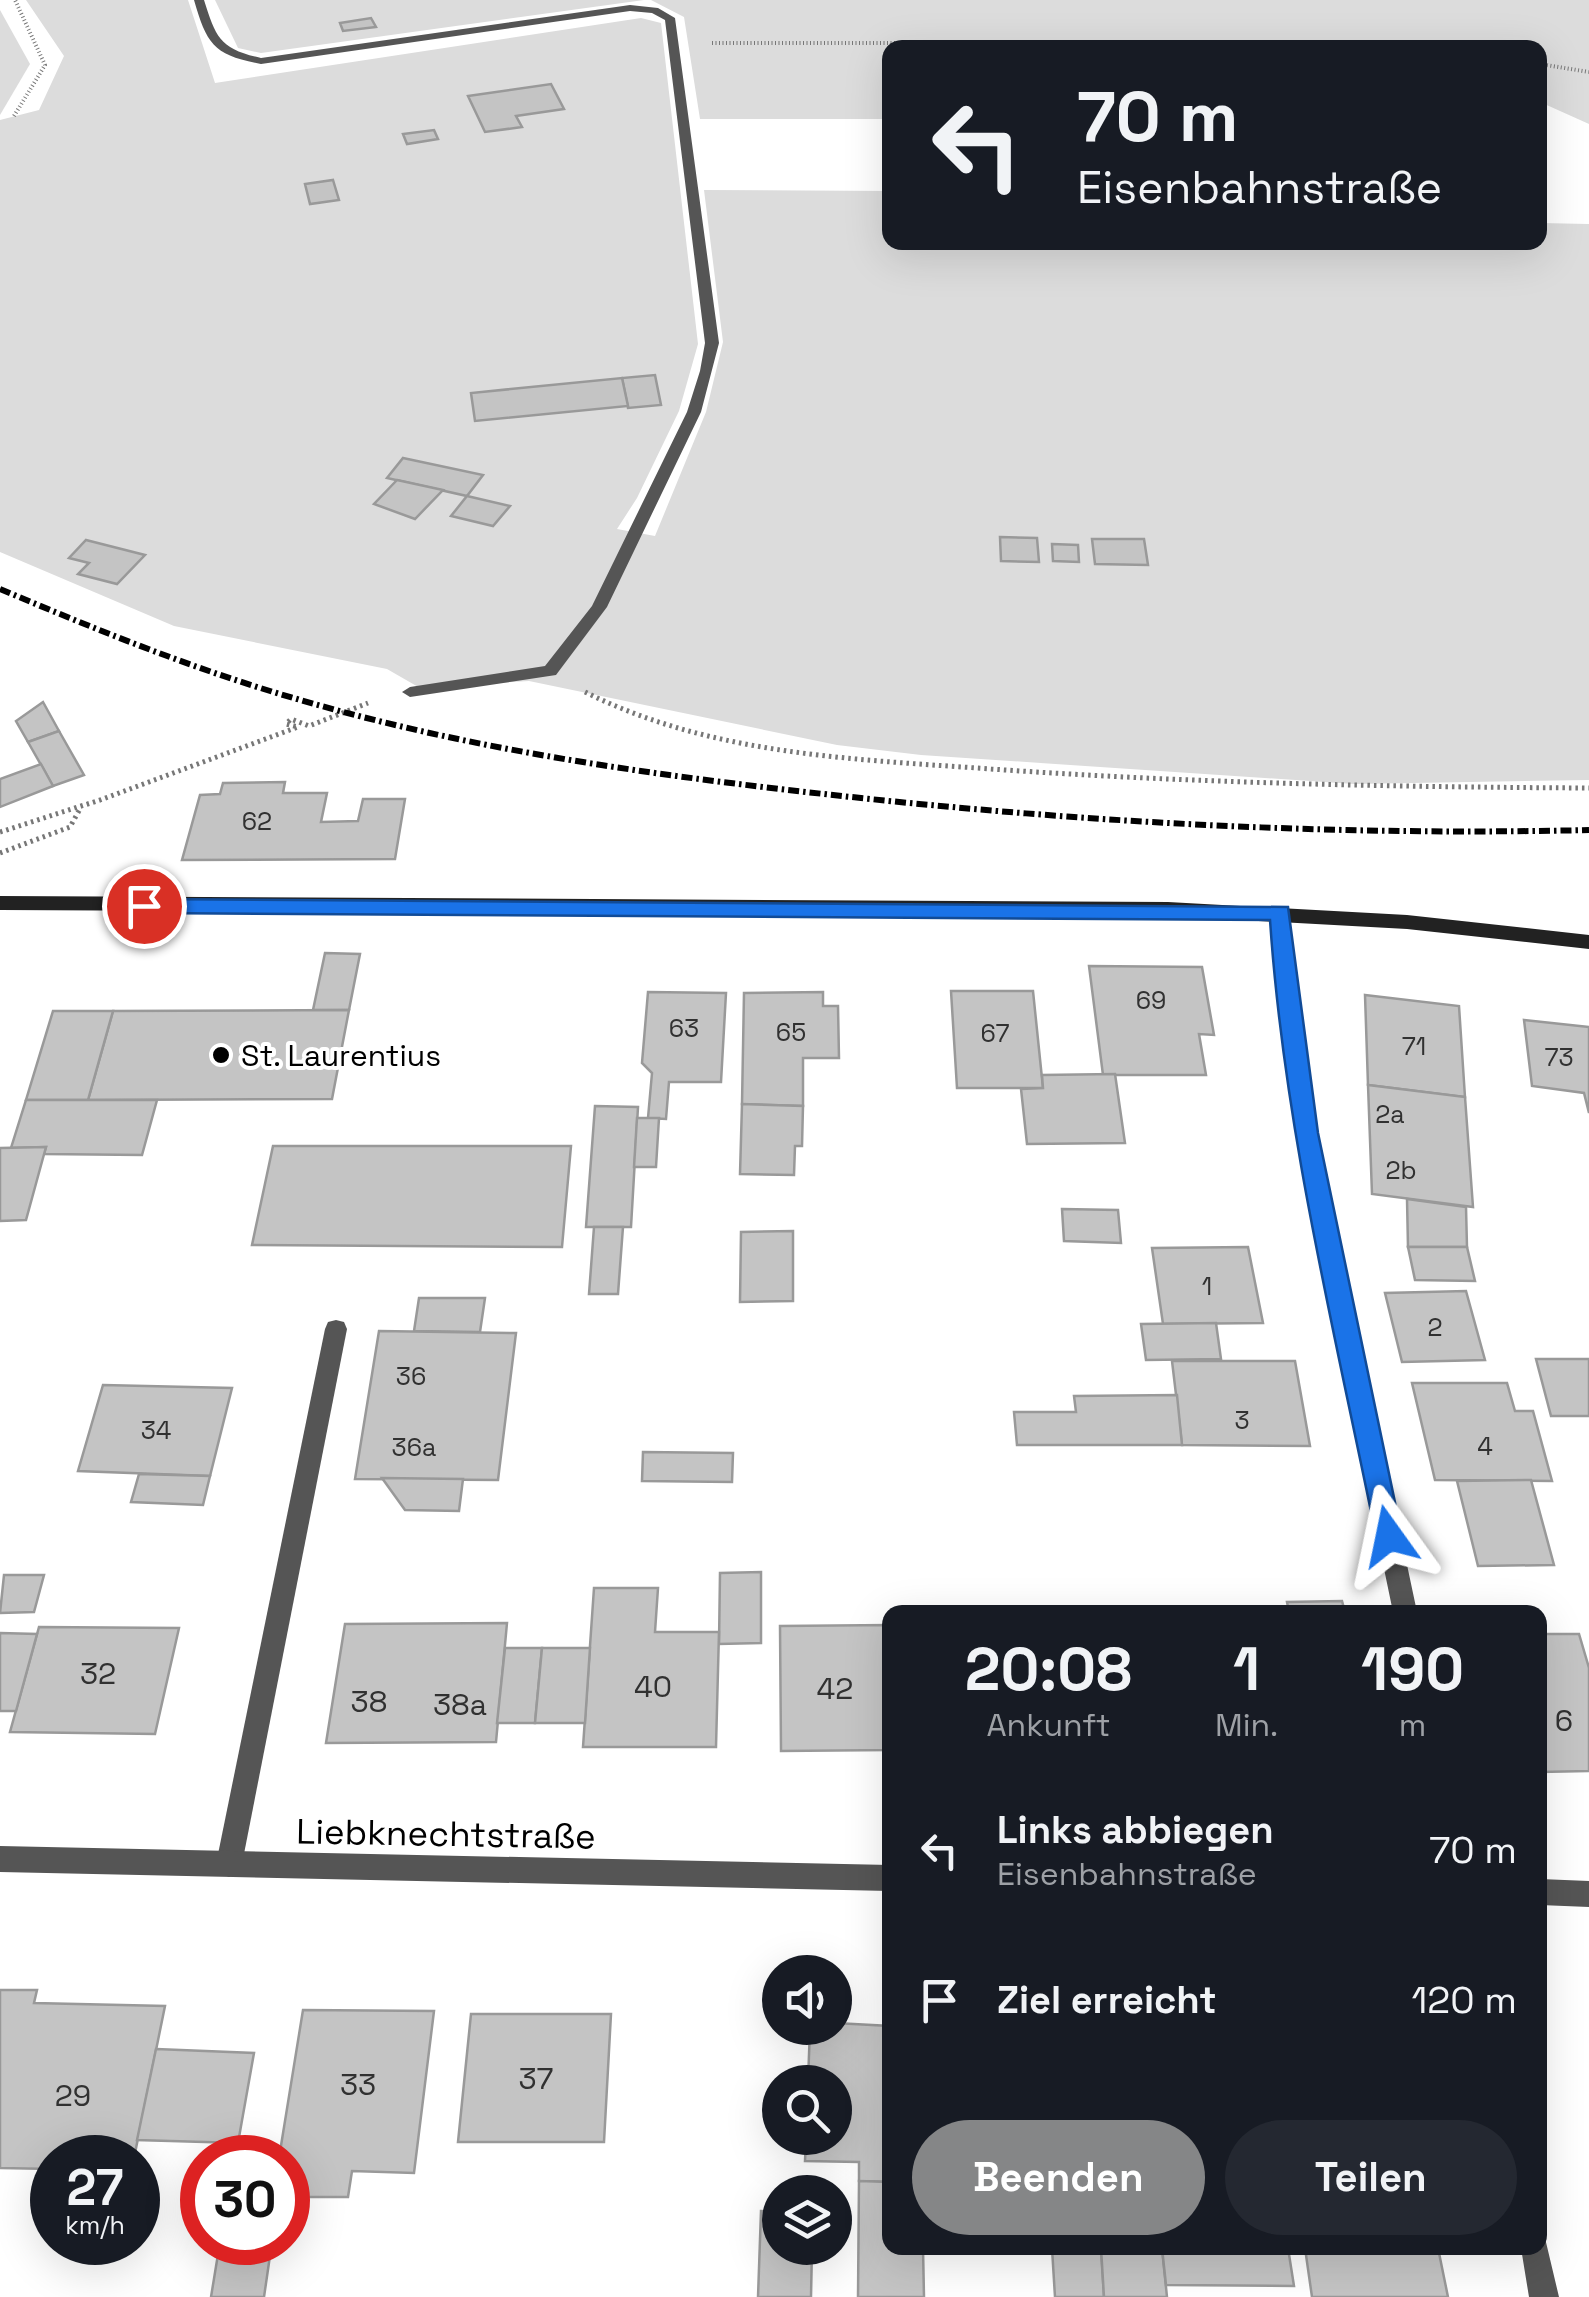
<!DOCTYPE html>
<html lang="de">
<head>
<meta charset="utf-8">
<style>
	:root { --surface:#171b24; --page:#242831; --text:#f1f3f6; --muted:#9ea1a6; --accent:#858687 }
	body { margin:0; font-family:"Space Grotesk",sans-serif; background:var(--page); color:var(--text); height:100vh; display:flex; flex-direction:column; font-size:38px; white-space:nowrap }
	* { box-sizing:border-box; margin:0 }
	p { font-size:32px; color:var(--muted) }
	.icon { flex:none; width:55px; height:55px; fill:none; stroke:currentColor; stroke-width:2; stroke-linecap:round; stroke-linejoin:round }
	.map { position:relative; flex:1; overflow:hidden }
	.details { position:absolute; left:882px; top:1605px; width:665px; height:650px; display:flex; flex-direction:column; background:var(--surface); border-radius:20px; box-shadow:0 10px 40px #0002 }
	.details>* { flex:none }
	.banner { position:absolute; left:882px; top:40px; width:665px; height:210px; border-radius:20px; box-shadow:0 10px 40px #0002; background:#171b24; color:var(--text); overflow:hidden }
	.controls { position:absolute; left:762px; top:1955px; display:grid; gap:20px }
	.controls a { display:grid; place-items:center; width:90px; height:90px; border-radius:50%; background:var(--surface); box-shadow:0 10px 40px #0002; font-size:50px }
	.speed { position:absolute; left:30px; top:2135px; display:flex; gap:20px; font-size:50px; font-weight:700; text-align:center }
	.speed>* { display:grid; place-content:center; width:130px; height:130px; border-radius:50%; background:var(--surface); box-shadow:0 10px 40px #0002; line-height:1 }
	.speed small { font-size:25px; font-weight:400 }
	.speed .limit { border:15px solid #d22; background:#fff; color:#111 }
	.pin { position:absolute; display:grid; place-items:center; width:85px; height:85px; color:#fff; margin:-42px; border:5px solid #fff; border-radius:50%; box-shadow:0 2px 10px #0007 }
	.me { position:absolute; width:110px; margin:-55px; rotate:348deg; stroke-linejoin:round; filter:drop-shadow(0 0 8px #0008) }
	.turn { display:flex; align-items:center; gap:35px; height:210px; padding:0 30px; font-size:45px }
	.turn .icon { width:130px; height:130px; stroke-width:2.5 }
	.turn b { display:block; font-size:70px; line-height:85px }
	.eta { display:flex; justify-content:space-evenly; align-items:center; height:170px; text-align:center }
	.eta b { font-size:60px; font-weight:700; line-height:70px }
	.action { display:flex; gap:20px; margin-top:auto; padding:20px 30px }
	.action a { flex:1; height:115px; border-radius:60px; background:var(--accent); color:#fff; font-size:40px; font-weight:700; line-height:115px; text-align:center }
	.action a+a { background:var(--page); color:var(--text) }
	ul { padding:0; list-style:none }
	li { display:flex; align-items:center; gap:30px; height:150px; padding:0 30px }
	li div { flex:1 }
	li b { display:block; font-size:38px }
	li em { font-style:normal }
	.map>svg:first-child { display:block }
</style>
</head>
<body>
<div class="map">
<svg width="1589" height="2297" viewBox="0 0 1589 2297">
	<rect width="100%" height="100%" fill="#fff"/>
	<g fill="#dcdcdc">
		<path d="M 26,0 L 188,0 L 215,83 L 641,18 L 661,23 L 698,344 L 679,411 L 637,498 L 617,529 L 655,536 L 706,412 L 723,342 L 704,190 L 890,191 L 890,242 L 1540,242 L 1540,223 L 1589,224 L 1589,780 L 1354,784 L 921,755 L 837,745 L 529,681 L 420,688 L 387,669 L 174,626 L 0,552 L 0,120 L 39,110 L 64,56 Z"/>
		<path d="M 215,0 L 644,0 L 261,53 L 238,48 Z"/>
		<path d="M 651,0 L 1589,0 L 1589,124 L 1540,102 L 1540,48 L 890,48 L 890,119 L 700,119 L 684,17 Z"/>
		<path d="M 0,10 L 30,64 L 0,115 Z"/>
	</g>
	<g fill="#c4c4c4" stroke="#999" stroke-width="2.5">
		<path d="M 371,18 L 376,27 L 343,31 L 340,23 Z"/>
		<path d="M 551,84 L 564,109 L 516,116 L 522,127 L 485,132 L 468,96 Z"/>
		<path d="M 434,130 L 438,139 L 407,144 L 403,134 Z"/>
		<path d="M 333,180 L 339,200 L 310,204 L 305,184 Z"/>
		<path d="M 655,375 L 661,405 L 628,408 L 622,378 Z"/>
		<path d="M 622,378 L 628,406 L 475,421 L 471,393 Z"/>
		<path d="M 403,458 L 483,475 L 467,496 L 387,478 Z"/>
		<path d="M 397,480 L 443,490 L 415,519 L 374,504 Z"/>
		<path d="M 467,496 L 510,506 L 493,526 L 451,516 Z"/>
		<path d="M 1000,537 L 1037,538 L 1039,562 L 1001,561 Z"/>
		<path d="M 1092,539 L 1144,539 L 1148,565 L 1095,564 Z"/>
		<path d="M 86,540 L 145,555 L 117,584 L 78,574 L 89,563 L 69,558 Z"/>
		<path d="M 1052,544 L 1078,545 L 1079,562 L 1053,561 Z"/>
		<path d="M 43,702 L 59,731 L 28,742 L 16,721 Z"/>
		<path d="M 59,731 L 84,775 L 53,786 L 28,742 Z"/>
		<path d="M 41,764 L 53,786 L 0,807 L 0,779 Z"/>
		<path d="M 285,782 L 283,793 L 327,793 L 321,822 L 358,821 L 363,799 L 405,799 L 395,859 L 182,860 L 200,795 L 220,794 L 223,783 Z"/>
		<path d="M 325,953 L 360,954 L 349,1010 L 313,1010 Z"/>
		<path d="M 1089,966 L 1202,967 L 1214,1035 L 1199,1034 L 1206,1075 L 1103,1075 Z"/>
		<path d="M 951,991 L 1033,991 L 1043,1088 L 957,1088 Z"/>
		<path d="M 648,992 L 726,993 L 721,1082 L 669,1082 L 666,1119 L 648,1118 L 652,1073 L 642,1063 Z"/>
		<path d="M 823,992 L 823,1006 L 838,1006 L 839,1058 L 803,1058 L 803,1106 L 742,1104 L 744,993 Z"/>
		<path d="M 1365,995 L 1459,1006 L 1465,1097 L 1368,1085 Z"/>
		<path d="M 349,1010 L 332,1099 L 88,1100 L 113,1011 Z"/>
		<path d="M 53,1011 L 113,1011 L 88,1100 L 26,1100 Z"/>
		<path d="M 1524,1020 L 1589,1027 L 1589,1113 L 1584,1093 L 1532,1086 Z"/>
		<path d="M 1115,1074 L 1125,1143 L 1027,1144 L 1021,1089 L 1043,1088 L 1042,1075 Z"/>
		<path d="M 1368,1085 L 1465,1097 L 1473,1207 L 1372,1194 Z"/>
		<path d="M 26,1100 L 157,1100 L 142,1155 L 44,1154 L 46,1147 L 11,1148 Z"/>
		<path d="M 742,1104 L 803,1106 L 802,1146 L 795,1146 L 794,1175 L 740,1174 Z"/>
		<path d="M 595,1106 L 638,1107 L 631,1227 L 586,1227 Z"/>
		<path d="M 637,1118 L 659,1118 L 656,1167 L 634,1167 Z"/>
		<path d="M 273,1146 L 571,1146 L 562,1247 L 252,1245 Z"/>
		<path d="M 46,1147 L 26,1220 L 0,1221 L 0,1148 Z"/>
		<path d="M 1407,1199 L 1466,1207 L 1467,1247 L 1408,1247 Z"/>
		<path d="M 1062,1209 L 1118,1210 L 1121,1243 L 1064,1241 Z"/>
		<path d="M 594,1227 L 623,1227 L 618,1294 L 589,1294 Z"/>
		<path d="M 793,1231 L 793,1301 L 740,1302 L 741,1232 Z"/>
		<path d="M 1248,1247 L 1263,1323 L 1163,1324 L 1152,1248 Z"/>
		<path d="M 1408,1247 L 1467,1247 L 1475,1281 L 1415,1280 Z"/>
		<path d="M 1466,1291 L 1485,1360 L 1402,1362 L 1385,1293 Z"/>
		<path d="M 419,1298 L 485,1298 L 480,1332 L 414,1331 Z"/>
		<path d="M 1216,1323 L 1221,1359 L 1146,1360 L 1141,1324 Z"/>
		<path d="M 379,1331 L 516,1333 L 498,1480 L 355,1479 Z"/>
		<path d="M 1536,1359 L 1589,1359 L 1589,1416 L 1551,1416 Z"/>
		<path d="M 1172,1361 L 1295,1361 L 1310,1446 L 1182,1445 Z"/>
		<path d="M 1412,1383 L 1507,1383 L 1515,1411 L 1533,1411 L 1552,1481 L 1435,1480 Z"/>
		<path d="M 103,1385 L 232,1388 L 210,1476 L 78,1471 Z"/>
		<path d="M 1177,1395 L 1182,1445 L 1017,1445 L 1014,1412 L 1076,1412 L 1074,1396 Z"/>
		<path d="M 643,1452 L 733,1453 L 732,1482 L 642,1481 Z"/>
		<path d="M 139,1474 L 210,1476 L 203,1505 L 131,1502 Z"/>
		<path d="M 382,1478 L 463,1479 L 459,1511 L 405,1510 Z"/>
		<path d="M 1531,1480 L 1554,1565 L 1478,1566 L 1457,1481 Z"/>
		<path d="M 761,1572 L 761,1643 L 719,1644 L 720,1573 Z"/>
		<path d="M 4,1575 L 44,1575 L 34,1612 L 0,1613 Z"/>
		<path d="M 594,1588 L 658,1588 L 655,1632 L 719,1632 L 716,1747 L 583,1747 Z"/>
		<path d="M 1342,1601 L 1345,1612 L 1289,1612 L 1287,1602 Z"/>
		<path d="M 507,1623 L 496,1742 L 326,1743 L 345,1624 Z"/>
		<path d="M 890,1625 L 890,1750 L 781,1751 L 780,1626 Z"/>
		<path d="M 39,1627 L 179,1628 L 155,1734 L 10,1732 Z"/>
		<path d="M 0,1633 L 37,1634 L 16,1711 L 0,1711 Z"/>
		<path d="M 1540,1634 L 1579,1634 L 1589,1668 L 1589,1771 L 1540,1772 Z"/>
		<path d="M 505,1648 L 542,1648 L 535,1723 L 497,1723 Z"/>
		<path d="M 542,1648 L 590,1648 L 585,1723 L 535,1723 Z"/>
		<path d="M 0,1990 L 37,1990 L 34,2003 L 165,2006 L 134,2158 L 52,2158 L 52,2169 L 0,2168 Z"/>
		<path d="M 303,2010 L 434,2011 L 414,2173 L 352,2171 L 348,2197 L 288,2197 L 288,2158 L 279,2158 Z"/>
		<path d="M 471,2014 L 611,2014 L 604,2142 L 458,2142 Z"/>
		<path d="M 835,2023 L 890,2026 L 890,2182 L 859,2181 L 859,2162 L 805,2161 L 806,2138 L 835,2138 L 835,2082 L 808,2082 L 810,2028 L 835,2028 Z"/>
		<path d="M 156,2049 L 254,2053 L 238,2143 L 137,2140 Z"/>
		<path d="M 859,2181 L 890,2182 L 890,2248 L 923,2248 L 924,2297 L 858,2297 Z"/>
		<path d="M 761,2211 L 780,2212 L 780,2248 L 812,2248 L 811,2297 L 758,2297 Z"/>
		<path d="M 220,2242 L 272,2242 L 264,2297 L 211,2297 Z"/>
		<path d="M 1052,2248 L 1101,2248 L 1104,2297 L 1055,2297 Z"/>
		<path d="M 1101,2248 L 1162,2248 L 1167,2297 L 1104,2297 Z"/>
		<path d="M 1162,2248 L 1288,2248 L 1294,2286 L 1166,2285 Z"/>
		<path d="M 1305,2248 L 1438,2248 L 1448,2297 L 1312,2297 Z"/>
	</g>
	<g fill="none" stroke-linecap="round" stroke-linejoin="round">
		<g stroke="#777" stroke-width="4" stroke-dasharray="1 2.5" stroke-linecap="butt">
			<path d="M 712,43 L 1438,43 L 1461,48"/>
			<path d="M 1540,64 L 1589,72"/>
			<path d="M 14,116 L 45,65 L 15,0"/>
		</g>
		<g stroke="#777" stroke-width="5" stroke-dasharray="2.5 4" stroke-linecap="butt">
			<path d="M 585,692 C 712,755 851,759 991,769 C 1190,783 1389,787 1589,788"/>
			<path d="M 0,832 L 100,800 L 298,727 L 286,724 L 291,719 L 309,726 L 368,703"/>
			<path d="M 0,853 L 70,827 L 81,807"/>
		</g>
		<g fill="#555" fill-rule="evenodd">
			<path d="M 194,0 L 204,0 C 216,38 220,49 261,58 L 630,5 L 658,8 L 675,18 L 719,343 L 701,412 L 607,607 L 556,675 L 410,697 L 402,692 L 410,687 L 545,666 L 592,606 L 687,412 L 700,371 L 705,343 L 665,20 L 652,13 L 630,11 L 261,64 C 214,55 207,45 194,0 Z"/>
			<path d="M 336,1320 L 344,1322 L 347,1329 L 242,1864 L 238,1873 L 229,1877 L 220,1873 L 216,1864 L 325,1329 L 328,1322 Z"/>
		</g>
		<g fill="#555" fill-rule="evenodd">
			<path d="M 1280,906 L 1289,913 L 1298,1001 L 1325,1177 L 1417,1612 L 1393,1612 C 1345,1380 1293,1150 1271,913 Z"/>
			<path d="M 0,1846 L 890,1865 L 890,1891 L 0,1872 Z"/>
			<path d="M 1540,1879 L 1589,1881 L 1589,1907 L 1540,1905 Z"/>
			<path d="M 1540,2236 L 1545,2238 L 1559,2297 L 1529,2297 L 1521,2248 L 1540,2248 Z"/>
		</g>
		<path fill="#222" fill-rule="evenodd" d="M 0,896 L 1168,902 L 1407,915 L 1589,935 L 1589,949 L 1407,929 L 1168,916 L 0,910 Z"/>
		<path stroke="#000" stroke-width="6" stroke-dasharray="11 4 2.5 4" stroke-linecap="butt" d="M 0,589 C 97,630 196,670 297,699 C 474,751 659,776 842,796 C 1090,823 1339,836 1589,830"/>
	</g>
	<path fill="#1a73e8" stroke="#114b97" stroke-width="2.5" d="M 144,899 L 1288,907 L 1318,1133 L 1402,1536 L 1399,1545 L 1389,1549 L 1380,1545 L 1376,1536 C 1335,1333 1284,1128 1270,920 L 144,913 L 134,906 Z"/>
	<circle fill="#000" stroke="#fff" stroke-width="4" cx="221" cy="1055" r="10"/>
	<g text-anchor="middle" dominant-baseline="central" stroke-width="8" stroke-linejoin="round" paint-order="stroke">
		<g font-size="25" fill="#313131">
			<text x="257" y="821">62</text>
			<text x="1151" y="1000">69</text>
			<text x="684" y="1028">63</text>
			<text x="791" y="1032">65</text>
			<text x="995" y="1033">67</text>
			<text x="1414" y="1046">71</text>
			<text x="1559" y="1057">73</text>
			<text x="1390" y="1114">2a</text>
			<text x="1401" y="1170">2b</text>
			<text x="1207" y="1286">1</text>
			<text x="1435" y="1327">2</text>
			<text x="411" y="1376">36</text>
			<text x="1242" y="1420">3</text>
			<text x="156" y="1430">34</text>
			<text x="1485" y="1446">4</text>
			<text x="414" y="1447">36a</text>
		</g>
		<g font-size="30" fill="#000" stroke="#fff" text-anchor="start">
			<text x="241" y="1055">St. Laurentius</text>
		</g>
		<g font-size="30" fill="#313131">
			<text x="98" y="1673">32</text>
			<text x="653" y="1686">40</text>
			<text x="835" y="1688">42</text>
			<text x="369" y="1701">38</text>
			<text x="460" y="1704">38a</text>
			<text x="1564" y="1720">6</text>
			<text x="536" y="2078">37</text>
			<text x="358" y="2084">33</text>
			<text x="73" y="2095">29</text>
		</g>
		<g font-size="35" fill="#000" stroke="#fff">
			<text transform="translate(446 1834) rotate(1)">Liebknechtstraße</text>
		</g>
	</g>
</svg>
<div class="controls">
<a><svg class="icon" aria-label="sound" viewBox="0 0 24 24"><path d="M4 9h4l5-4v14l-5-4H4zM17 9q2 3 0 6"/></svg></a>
<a><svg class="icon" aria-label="search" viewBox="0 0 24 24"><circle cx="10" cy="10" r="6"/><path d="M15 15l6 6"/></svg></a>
<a><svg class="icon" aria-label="layers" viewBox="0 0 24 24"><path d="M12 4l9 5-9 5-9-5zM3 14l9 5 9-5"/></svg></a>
</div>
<div class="speed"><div>27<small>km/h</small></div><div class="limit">30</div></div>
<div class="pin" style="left:144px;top:906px;background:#d93025"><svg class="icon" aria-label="arrive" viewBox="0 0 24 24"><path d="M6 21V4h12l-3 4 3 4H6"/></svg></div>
<svg class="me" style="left:1389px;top:1536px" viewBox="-20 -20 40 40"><path d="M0-17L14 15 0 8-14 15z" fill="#1a73e8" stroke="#fff" stroke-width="4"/></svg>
<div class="banner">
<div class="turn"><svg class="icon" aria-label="left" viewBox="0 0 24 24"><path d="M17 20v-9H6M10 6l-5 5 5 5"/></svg><div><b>70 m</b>Eisenbahnstraße</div></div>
</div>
<section class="details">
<div class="eta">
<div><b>20:08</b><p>Ankunft</p></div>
<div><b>1</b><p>Min.</p></div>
<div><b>190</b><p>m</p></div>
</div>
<ul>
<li><svg class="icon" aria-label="left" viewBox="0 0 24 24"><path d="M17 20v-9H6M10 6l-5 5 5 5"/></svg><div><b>Links abbiegen</b><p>Eisenbahnstraße</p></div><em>70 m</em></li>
<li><svg class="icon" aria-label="arrive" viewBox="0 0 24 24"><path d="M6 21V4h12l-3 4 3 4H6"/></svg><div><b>Ziel erreicht</b></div><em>120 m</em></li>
</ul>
<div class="action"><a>Beenden</a><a>Teilen</a></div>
</section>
</div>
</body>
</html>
